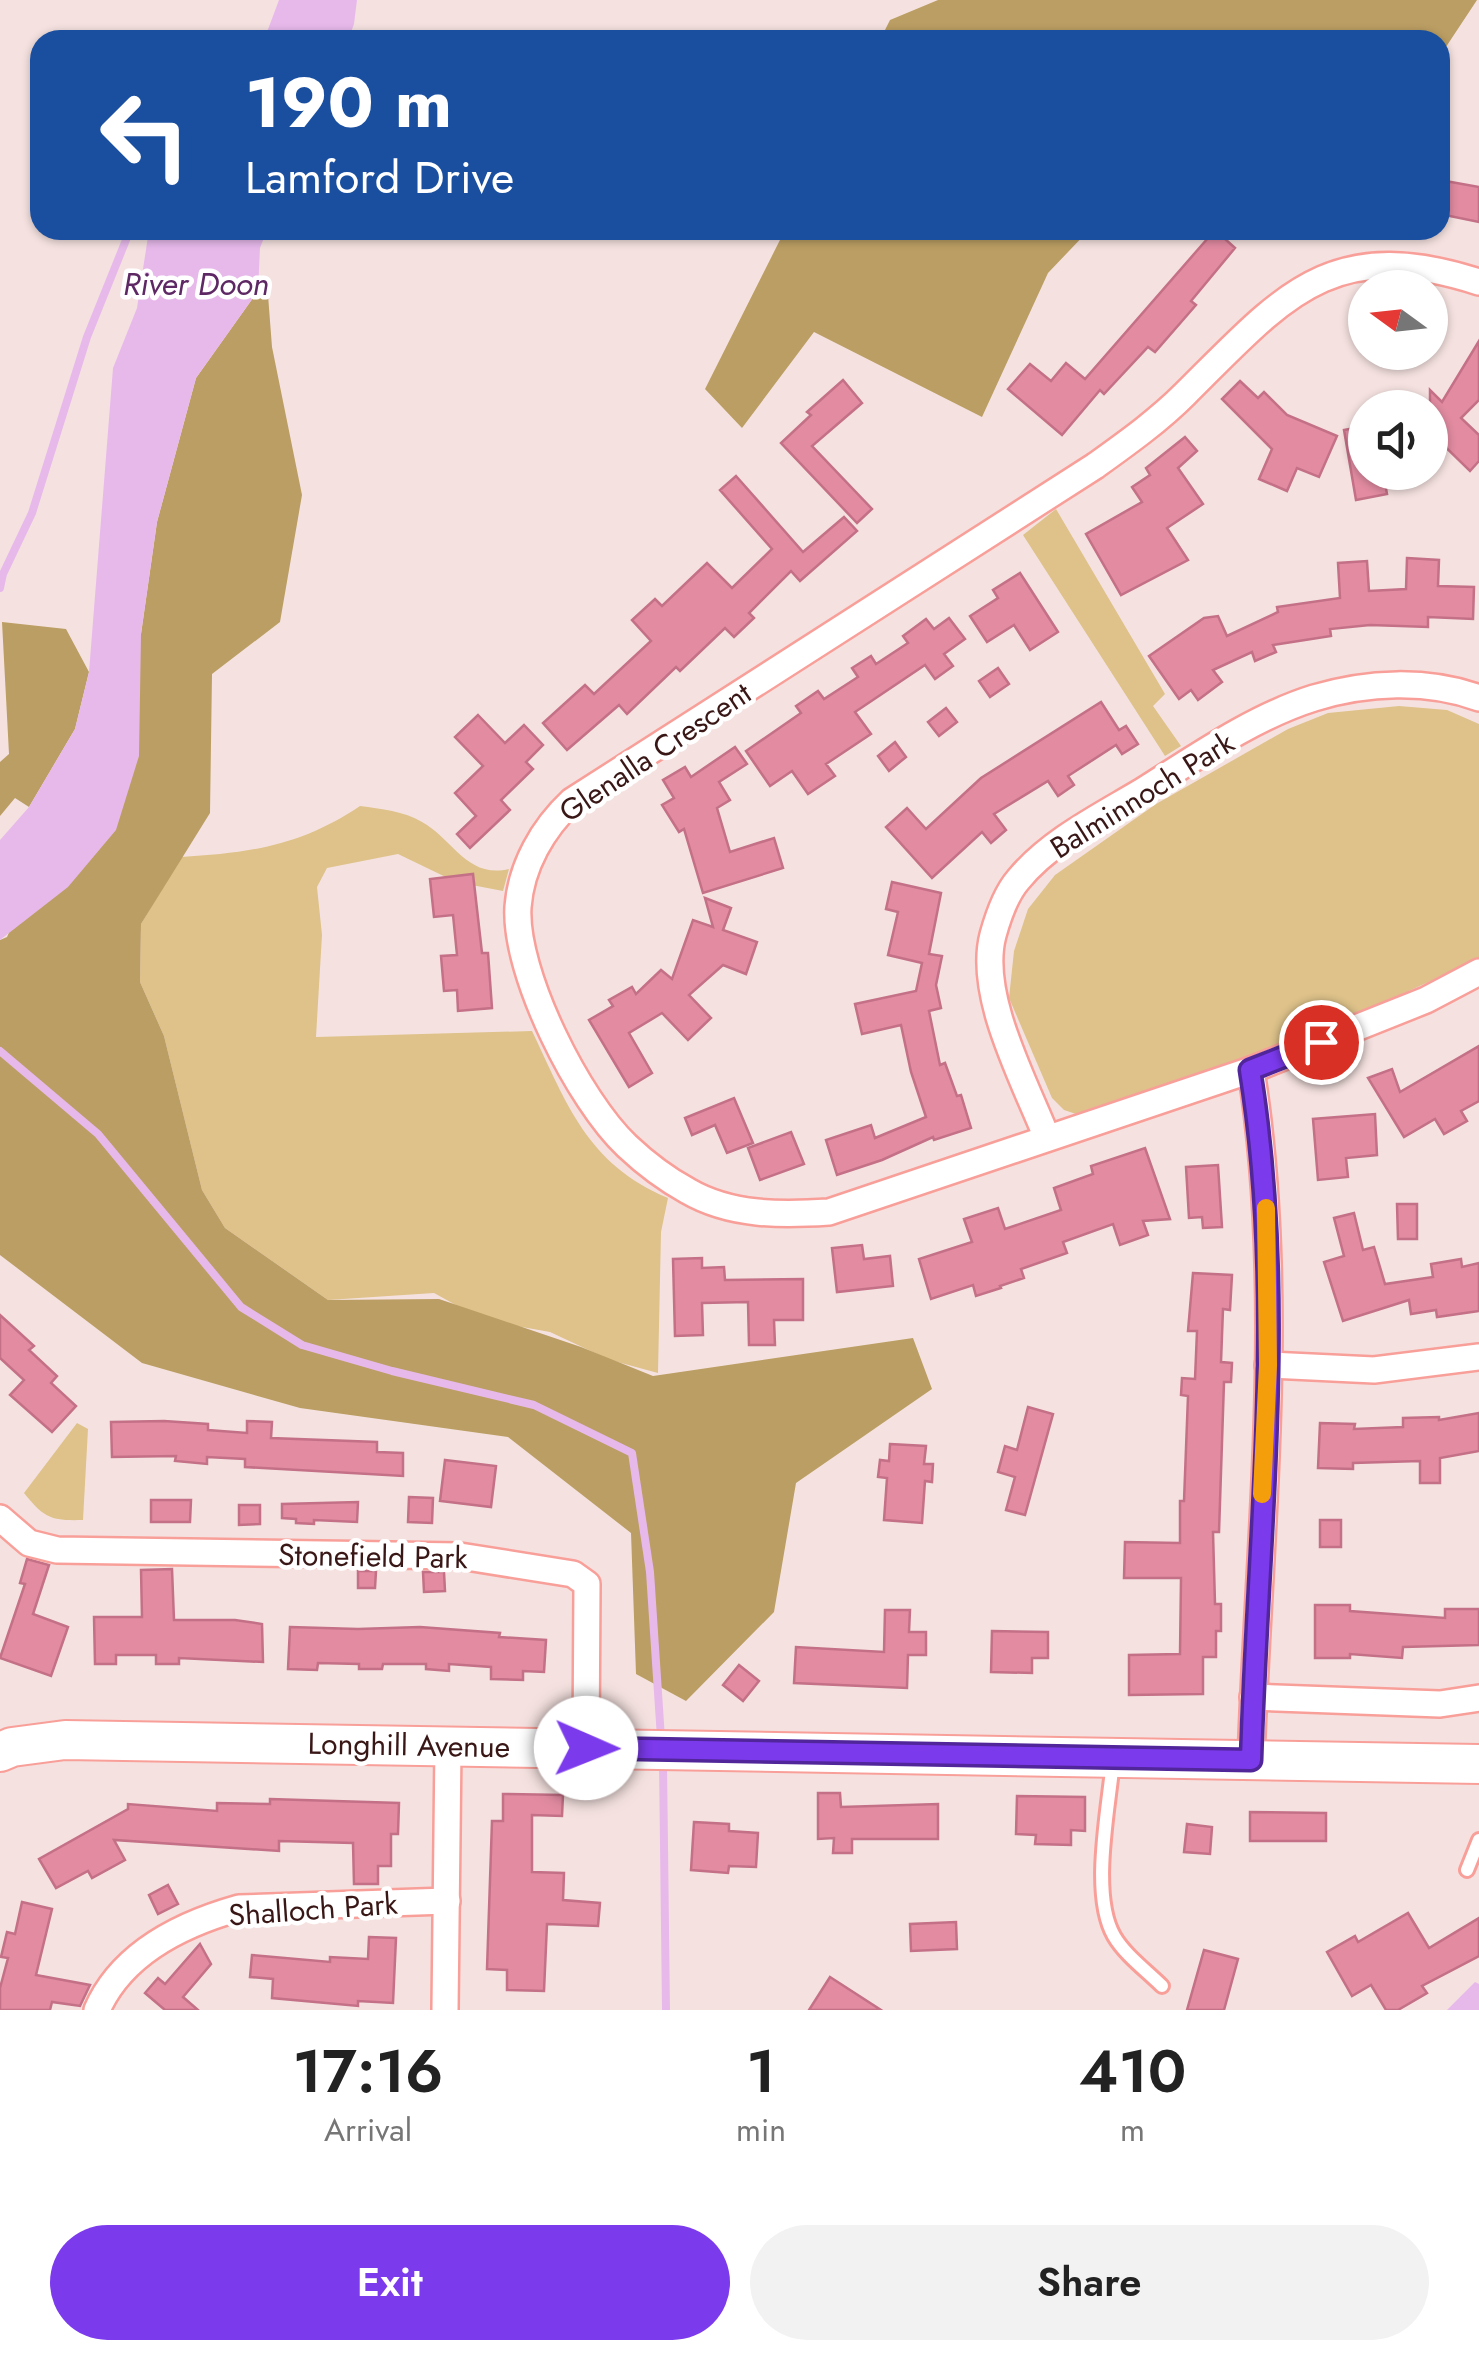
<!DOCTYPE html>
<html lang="en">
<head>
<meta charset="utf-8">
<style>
	:root { --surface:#fff; --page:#f2f2f2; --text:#222; --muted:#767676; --accent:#7c3aed }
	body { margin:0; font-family:Jost,sans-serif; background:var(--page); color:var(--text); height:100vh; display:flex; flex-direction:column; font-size:38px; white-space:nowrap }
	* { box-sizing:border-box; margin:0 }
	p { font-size:32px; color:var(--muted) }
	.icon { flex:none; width:55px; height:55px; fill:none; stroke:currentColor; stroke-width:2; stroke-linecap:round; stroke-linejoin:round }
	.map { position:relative; height:2010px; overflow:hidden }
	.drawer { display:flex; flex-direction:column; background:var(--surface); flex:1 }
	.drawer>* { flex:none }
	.guide { position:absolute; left:30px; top:30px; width:1420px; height:210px; border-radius:30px; box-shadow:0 2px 8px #0004; background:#1a4fa0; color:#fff; overflow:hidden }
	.needle { width:65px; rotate:285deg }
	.controls { position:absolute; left:1348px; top:270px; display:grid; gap:20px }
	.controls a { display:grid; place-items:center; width:100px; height:100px; border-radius:50%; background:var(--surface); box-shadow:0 2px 8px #0004; font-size:50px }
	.pin { position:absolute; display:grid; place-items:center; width:85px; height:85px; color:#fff; margin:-42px; border:5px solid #fff; border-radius:50%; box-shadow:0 2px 10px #0007 }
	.me { position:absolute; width:110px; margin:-55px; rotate:91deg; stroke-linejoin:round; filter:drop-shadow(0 0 8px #0008) }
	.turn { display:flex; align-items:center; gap:35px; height:210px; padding:0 50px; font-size:45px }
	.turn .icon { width:130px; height:130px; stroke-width:2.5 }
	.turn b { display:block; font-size:70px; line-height:85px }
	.eta { display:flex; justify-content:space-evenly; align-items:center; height:170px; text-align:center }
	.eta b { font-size:60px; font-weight:600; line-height:70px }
	.primary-button { display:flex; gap:20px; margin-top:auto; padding:20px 50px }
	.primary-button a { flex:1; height:115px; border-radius:60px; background:var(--accent); color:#fff; font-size:40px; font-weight:600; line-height:115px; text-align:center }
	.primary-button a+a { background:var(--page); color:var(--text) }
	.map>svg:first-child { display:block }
</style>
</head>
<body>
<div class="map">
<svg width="1479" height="2010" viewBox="0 0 1479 2010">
	<rect width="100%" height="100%" fill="#f5e2e0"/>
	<g fill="#dec28a">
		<path d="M 1056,509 L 1165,694 L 1153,706 L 1181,746 L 1165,756 L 1023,535 Z"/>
		<path d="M 1399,706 L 1447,710 L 1479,724 L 1479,959 L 1327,1028 L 1079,1115 L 1064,1110 L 1052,1098 L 1009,998 L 1014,951 L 1028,909 L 1055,875 L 1156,804 L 1288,729 L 1328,713 Z"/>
		<path d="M 360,806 C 381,809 404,811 422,822 C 453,839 467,879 509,869 L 503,891 L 456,882 L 398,854 L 327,868 L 317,887 L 322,935 L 316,1037 L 532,1031 C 567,1104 587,1164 668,1198 L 661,1232 L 658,1373 L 610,1360 L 550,1332 L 483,1320 L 434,1293 L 328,1300 L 225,1228 L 202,1190 L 164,1036 L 140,982 L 141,924 L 181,857 C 251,853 302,845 360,806 Z"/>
		<path d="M 77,1423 L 88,1429 L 83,1520 C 51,1521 44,1518 24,1493 Z"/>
	</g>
	<g fill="#bb9e63">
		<path d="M 938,0 L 1477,0 L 1440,56 L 1440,40 L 880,40 L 890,20 Z"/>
		<path d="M 785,230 L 1089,230 L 1048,273 L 982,417 L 814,332 L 742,428 L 705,389 Z"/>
		<path d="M 258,291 L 268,295 L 272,347 L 302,495 L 280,622 L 212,674 L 210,813 L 141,924 L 140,982 L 164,1036 L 202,1190 L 225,1228 L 328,1300 L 439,1299 L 581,1347 L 653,1376 L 913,1338 L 932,1389 L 796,1483 L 774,1612 L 686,1701 L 636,1674 L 631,1533 L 508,1437 L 300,1408 L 142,1363 L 0,1255 L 0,940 L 7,937 L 141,634 L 157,522 L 196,378 Z"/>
		<path d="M 2,622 L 66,629 L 89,672 L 75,729 L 29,807 L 15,798 L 0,816 L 0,762 L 9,754 Z"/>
	</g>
	<g fill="#e7b9eb">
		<path d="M 279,0 L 357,0 L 354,24 L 348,40 L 264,40 Z"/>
		<path d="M 149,230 L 267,230 L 260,248 L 258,291 L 196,378 L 157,522 L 141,634 L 139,756 L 116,830 L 68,887 L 0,940 L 0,840 L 29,807 L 75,729 L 89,672 L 113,368 L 137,308 Z"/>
		<path d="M 1475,1982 L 1479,1984 L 1479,2010 L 1447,2010 Z"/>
	</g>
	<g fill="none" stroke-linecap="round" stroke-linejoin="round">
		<g stroke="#e7b9eb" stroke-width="8">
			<path d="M 0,588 L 3,574 L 32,513 L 87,337 L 130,230"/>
			<path d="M 0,1051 L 98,1134 L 241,1307 L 302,1345 L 392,1371 L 534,1405 L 632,1453 L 650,1572 L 661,1738"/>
			<path d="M 663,1762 L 666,2010"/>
		</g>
	</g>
	<g fill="#e28ba1" stroke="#c47086" stroke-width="2.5">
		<path d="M 1440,180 L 1479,187 L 1479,222 L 1440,214 Z"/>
		<path d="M 1215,230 L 1235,248 L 1191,301 L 1196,305 L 1155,352 L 1148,347 L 1104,394 L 1100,390 L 1062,435 L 1008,389 L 1030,364 L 1051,381 L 1066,363 L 1085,379 Z"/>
		<path d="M 1479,341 L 1479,400 L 1461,418 L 1479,435 L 1479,461 L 1470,471 L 1430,432 L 1430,390 L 1442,402 Z"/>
		<path d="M 843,380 L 862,403 L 812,446 L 872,509 L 857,523 L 781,443 L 811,415 L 807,412 Z"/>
		<path d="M 1240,381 L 1258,398 L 1264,392 L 1287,415 L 1337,436 L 1319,477 L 1297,468 L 1287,491 L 1259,479 L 1272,449 L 1222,399 Z"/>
		<path d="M 1365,426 L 1365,472 L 1383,472 L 1387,494 L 1356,500 L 1344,430 Z"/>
		<path d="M 1185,437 L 1197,451 L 1178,468 L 1203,504 L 1167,528 L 1188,560 L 1121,595 L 1086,534 L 1142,502 L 1132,487 L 1150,475 L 1146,468 Z"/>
		<path d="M 736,476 L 803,552 L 844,517 L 857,531 L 800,581 L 791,571 L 749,613 L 754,618 L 734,637 L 725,628 L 680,671 L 676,667 L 627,714 L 619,705 L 567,750 L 543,723 L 585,685 L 594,694 L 651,641 L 632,620 L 655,599 L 662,606 L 707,563 L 732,588 L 772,549 L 720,490 Z"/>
		<path d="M 1407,558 L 1439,560 L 1438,586 L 1474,587 L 1473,619 L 1428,617 L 1428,627 L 1370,625 L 1330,629 L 1331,636 L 1273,645 L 1276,652 L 1255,661 L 1252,652 L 1213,670 L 1222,682 L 1198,700 L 1191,690 L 1179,699 L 1149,656 L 1204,618 L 1218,616 L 1227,636 L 1278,612 L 1277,607 L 1340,598 L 1338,563 L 1367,561 L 1369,591 L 1406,589 Z"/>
		<path d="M 1020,573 L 1058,632 L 1030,650 L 1014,625 L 987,642 L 970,616 L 998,598 L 993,590 Z"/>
		<path d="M 949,618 L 965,639 L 944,654 L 953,666 L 935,679 L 925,665 L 855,712 L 871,734 L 826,764 L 835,776 L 808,794 L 792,771 L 770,786 L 746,751 L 801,713 L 796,706 L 818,691 L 824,699 L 858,677 L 852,668 L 871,656 L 876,664 L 908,643 L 903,636 L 926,619 L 934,629 Z"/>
		<path d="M 998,668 L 1009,684 L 990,697 L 979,681 Z"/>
		<path d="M 1101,702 L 1119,730 L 1126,726 L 1138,744 L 1122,754 L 1116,745 L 1068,776 L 1074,785 L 1058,796 L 1048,781 L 994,814 L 1006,830 L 991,843 L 982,832 L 932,878 L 886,827 L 907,808 L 926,829 L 981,778 Z"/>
		<path d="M 946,708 L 957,722 L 939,736 L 928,722 Z"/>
		<path d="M 478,715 L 505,743 L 524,725 L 543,745 L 526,762 L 533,769 L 501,800 L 510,810 L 470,848 L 457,834 L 476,816 L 455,793 L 483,766 L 455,737 Z"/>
		<path d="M 895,742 L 906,757 L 889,771 L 878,756 Z"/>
		<path d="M 735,747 L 747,764 L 719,782 L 730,800 L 717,808 L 730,852 L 774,838 L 783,868 L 703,893 L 684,829 L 679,832 L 662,805 L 674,798 L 663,780 L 685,767 L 691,777 Z"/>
		<path d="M 473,874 L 482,953 L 488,953 L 492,1008 L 458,1011 L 457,990 L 444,991 L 441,956 L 457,955 L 453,915 L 434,917 L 430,879 Z"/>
		<path d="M 892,882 L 941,893 L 929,954 L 942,956 L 936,985 L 941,1008 L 929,1011 L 940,1065 L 945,1063 L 957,1096 L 961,1095 L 971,1128 L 934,1140 L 933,1137 L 882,1160 L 837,1175 L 826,1140 L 871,1125 L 875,1138 L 926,1117 L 911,1072 L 901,1025 L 862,1034 L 855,1004 L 916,991 L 922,963 L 888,955 L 898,912 L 886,909 Z"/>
		<path d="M 705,898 L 731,908 L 723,930 L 757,942 L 746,974 L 723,965 L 689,995 L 711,1018 L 688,1040 L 662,1013 L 629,1033 L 652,1073 L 629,1087 L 589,1020 L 613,1006 L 609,1000 L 632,987 L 636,994 L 661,970 L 672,979 L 693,920 L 713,927 Z"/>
		<path d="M 1479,1046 L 1479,1101 L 1461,1111 L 1467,1121 L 1444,1134 L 1435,1119 L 1404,1137 L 1368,1078 L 1392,1069 L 1400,1092 Z"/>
		<path d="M 734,1098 L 753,1143 L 727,1153 L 715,1125 L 692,1135 L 685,1118 Z"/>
		<path d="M 1375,1114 L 1377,1155 L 1346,1158 L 1348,1177 L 1318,1180 L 1313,1119 Z"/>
		<path d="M 791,1132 L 804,1164 L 760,1180 L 748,1148 Z"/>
		<path d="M 1145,1148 L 1170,1219 L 1143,1221 L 1148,1235 L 1120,1245 L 1113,1224 L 1063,1242 L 1067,1253 L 1021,1269 L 1024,1278 L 1000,1286 L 1001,1288 L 976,1296 L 973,1285 L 931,1299 L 919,1259 L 972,1242 L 964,1219 L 998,1208 L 1005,1229 L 1061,1210 L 1054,1188 L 1093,1174 L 1091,1166 Z"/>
		<path d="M 1218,1165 L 1222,1227 L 1203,1228 L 1202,1217 L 1189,1218 L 1186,1167 Z"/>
		<path d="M 1397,1204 L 1417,1204 L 1417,1239 L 1398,1239 Z"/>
		<path d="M 1354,1213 L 1363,1250 L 1374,1247 L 1385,1284 L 1433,1277 L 1431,1264 L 1461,1259 L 1462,1267 L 1479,1263 L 1479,1311 L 1437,1317 L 1436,1310 L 1411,1314 L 1409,1300 L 1343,1321 L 1324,1262 L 1344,1256 L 1334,1218 Z"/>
		<path d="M 862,1245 L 864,1259 L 890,1256 L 893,1286 L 837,1292 L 832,1248 Z"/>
		<path d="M 702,1258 L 702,1268 L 724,1267 L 725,1280 L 803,1279 L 803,1320 L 774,1320 L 775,1345 L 749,1345 L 748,1302 L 702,1303 L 703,1335 L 675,1336 L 673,1259 Z"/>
		<path d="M 1193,1273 L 1232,1275 L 1230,1310 L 1223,1309 L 1221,1362 L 1232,1363 L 1231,1382 L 1224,1382 L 1219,1532 L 1213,1532 L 1215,1604 L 1221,1604 L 1221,1631 L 1216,1631 L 1216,1657 L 1203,1657 L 1203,1694 L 1129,1695 L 1129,1655 L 1180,1654 L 1181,1578 L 1124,1578 L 1125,1542 L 1180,1543 L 1180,1501 L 1184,1501 L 1188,1396 L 1181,1395 L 1182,1378 L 1195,1379 L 1197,1331 L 1188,1331 Z"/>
		<path d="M 0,1315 L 34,1346 L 29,1350 L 57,1376 L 51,1383 L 76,1406 L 52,1432 L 10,1395 L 24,1380 L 0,1358 Z"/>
		<path d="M 1028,1407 L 1053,1414 L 1025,1515 L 1006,1510 L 1015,1477 L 998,1472 L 1005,1446 L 1017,1450 Z"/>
		<path d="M 1479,1413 L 1479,1451 L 1440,1458 L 1440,1483 L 1420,1483 L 1420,1461 L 1353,1463 L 1353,1469 L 1318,1468 L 1320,1423 L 1355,1424 L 1354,1429 L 1403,1427 L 1403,1418 L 1439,1417 L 1439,1420 Z"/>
		<path d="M 164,1421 L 208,1424 L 208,1430 L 247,1433 L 247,1421 L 272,1422 L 271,1438 L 377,1442 L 377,1452 L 403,1453 L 403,1476 L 245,1467 L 245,1459 L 207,1457 L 207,1464 L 175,1461 L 176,1456 L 112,1457 L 111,1422 Z"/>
		<path d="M 890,1444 L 926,1446 L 924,1464 L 933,1464 L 932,1482 L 925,1481 L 922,1523 L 884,1520 L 887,1478 L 878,1477 L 880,1460 L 889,1461 Z"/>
		<path d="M 445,1460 L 496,1466 L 491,1507 L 440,1501 Z"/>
		<path d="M 409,1497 L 433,1498 L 432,1523 L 408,1522 Z"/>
		<path d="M 151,1500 L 191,1500 L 190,1522 L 151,1522 Z"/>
		<path d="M 358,1502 L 357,1522 L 314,1520 L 314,1524 L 296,1523 L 296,1519 L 282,1518 L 282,1504 Z"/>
		<path d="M 239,1505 L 260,1505 L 260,1524 L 239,1525 Z"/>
		<rect x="1320" y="1520" width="21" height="27"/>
		<path d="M 27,1559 L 49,1565 L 33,1614 L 68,1627 L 51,1676 L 0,1658 L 25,1584 L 20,1583 Z"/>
		<path d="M 172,1569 L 174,1620 L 235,1620 L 262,1624 L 263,1662 L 179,1658 L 179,1664 L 156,1664 L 156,1655 L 116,1655 L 116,1664 L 95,1664 L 94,1617 L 142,1617 L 141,1570 Z"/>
		<path d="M 358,1571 L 376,1571 L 375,1588 L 358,1588 Z"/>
		<path d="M 423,1572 L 444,1572 L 445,1591 L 424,1592 Z"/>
		<path d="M 1315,1605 L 1350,1605 L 1350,1611 L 1445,1618 L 1445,1609 L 1479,1609 L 1479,1645 L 1403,1647 L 1402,1658 L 1350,1654 L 1350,1658 L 1315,1658 Z"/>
		<path d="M 885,1610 L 910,1610 L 909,1632 L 926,1632 L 926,1655 L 908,1655 L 907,1688 L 794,1683 L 796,1647 L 884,1652 Z"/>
		<path d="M 290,1627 L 358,1629 L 420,1627 L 500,1633 L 499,1637 L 546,1640 L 544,1672 L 523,1671 L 523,1680 L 491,1679 L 491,1667 L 449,1664 L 449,1671 L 426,1669 L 426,1664 L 383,1664 L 382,1669 L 359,1669 L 359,1664 L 318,1663 L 317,1670 L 288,1669 Z"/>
		<path d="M 992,1631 L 1048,1632 L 1048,1658 L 1032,1658 L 1032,1673 L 991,1672 Z"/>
		<path d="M 739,1665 L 759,1681 L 743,1701 L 723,1685 Z"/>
		<path d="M 818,1793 L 840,1793 L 841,1807 L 938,1804 L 938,1839 L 852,1839 L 852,1853 L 833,1853 L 834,1838 L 818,1839 Z"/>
		<path d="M 503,1794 L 563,1795 L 562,1816 L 532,1815 L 532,1872 L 564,1873 L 563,1900 L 600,1903 L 598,1926 L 547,1924 L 544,1991 L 507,1990 L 507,1970 L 487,1969 L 492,1821 L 503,1821 Z"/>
		<path d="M 1017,1796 L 1085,1797 L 1085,1831 L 1071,1830 L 1071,1845 L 1035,1844 L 1036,1835 L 1016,1834 Z"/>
		<path d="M 270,1799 L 399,1803 L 398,1834 L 391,1834 L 391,1866 L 378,1866 L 378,1884 L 354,1884 L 353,1843 L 279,1841 L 279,1851 L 114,1840 L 125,1860 L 92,1878 L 88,1871 L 56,1888 L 39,1859 L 128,1809 L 128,1804 L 217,1811 L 217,1803 L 270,1804 Z"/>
		<path d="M 1250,1812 L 1326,1813 L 1326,1841 L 1250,1841 Z"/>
		<path d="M 694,1822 L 729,1824 L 729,1831 L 758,1833 L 756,1867 L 729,1866 L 728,1873 L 691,1870 Z"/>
		<path d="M 1187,1824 L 1212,1827 L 1210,1854 L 1184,1852 Z"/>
		<path d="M 168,1885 L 178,1904 L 158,1914 L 149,1895 Z"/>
		<path d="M 22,1902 L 52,1909 L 36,1975 L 90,1985 L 80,2006 L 52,2002 L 50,2010 L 0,2010 L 0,1988 L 8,1958 L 1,1957 L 7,1932 L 15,1934 Z"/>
		<path d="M 1408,1913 L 1429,1948 L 1479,1918 L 1479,1956 L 1422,1986 L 1427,1993 L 1398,2010 L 1386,2010 L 1371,1985 L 1352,1996 L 1327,1952 L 1355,1936 L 1358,1942 Z"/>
		<path d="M 956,1922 L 957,1949 L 911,1951 L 910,1924 Z"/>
		<path d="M 369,1937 L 396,1938 L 393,2003 L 358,2001 L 358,2006 L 272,1998 L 273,1979 L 250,1977 L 252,1955 L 330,1962 L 330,1957 L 368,1959 Z"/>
		<path d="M 200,1944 L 211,1964 L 183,1997 L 198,2010 L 165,2010 L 145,1993 L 158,1978 L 165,1984 Z"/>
		<path d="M 1204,1950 L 1238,1959 L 1224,2010 L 1187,2010 Z"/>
		<path d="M 830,1977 L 881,2010 L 809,2010 Z"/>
	</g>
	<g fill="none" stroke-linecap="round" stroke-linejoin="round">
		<g stroke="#f99f99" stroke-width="18">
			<g id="lane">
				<path d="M 1113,1760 C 1109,1808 1090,1894 1114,1936 C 1125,1955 1147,1971 1162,1986"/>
				<path d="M 1467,1870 L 1479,1840"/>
			</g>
		</g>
		<g stroke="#f99f99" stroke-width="30">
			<g id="street">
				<path d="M 1479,282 C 1330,234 1283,297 1185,394 C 1158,421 1127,443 1095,466 L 572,801 C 543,828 521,866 518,907 C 514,973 579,1101 627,1146 C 645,1163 666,1179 688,1191 C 731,1216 782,1215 829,1212 L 1251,1070 L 1426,1000 L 1479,972"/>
				<path d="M 1251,1070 C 1287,1295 1259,1533 1251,1760"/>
				<path d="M 1047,1138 C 1025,1082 977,995 993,935 C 998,917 1005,895 1018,880 C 1049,842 1099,817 1141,792 C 1195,758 1253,717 1314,698 C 1367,682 1427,679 1479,698"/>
				<path d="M 1268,1365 L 1374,1370 L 1479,1357"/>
				<path d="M 0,1518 L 29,1543 L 57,1550 L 460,1556 L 573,1574 L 587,1584 L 586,1748"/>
				<path d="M 1253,1697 L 1440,1704 L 1479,1698"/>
				<path d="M 97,2010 C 122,1953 182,1924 239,1908 L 447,1901"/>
				<path d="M 445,2010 L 448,1746"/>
			</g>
		</g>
		<g stroke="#f99f99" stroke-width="42">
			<path id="secondary" d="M 0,1752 L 12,1747 L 65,1740 L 1479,1764"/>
		</g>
		<use href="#lane" stroke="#fff" stroke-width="12"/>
		<use href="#street" stroke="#fff" stroke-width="25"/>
		<use href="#secondary" stroke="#fff" stroke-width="38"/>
	</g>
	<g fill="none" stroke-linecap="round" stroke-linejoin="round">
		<g stroke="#51269a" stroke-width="25">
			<path id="route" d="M 586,1748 L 1251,1760 C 1258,1531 1287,1297 1250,1070 L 1321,1042"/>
		</g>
		<use href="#route" stroke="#7c3aed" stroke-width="18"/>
		<path stroke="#f59e0b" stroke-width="18" d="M 1262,1494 L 1268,1365 L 1266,1208"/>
	</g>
	<g text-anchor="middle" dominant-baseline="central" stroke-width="9" stroke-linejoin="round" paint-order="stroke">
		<g font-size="30" fill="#391716" stroke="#fff">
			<text transform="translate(655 752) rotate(-34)">Glenalla Crescent</text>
			<text transform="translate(1142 795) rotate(-32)">Balminnoch Park</text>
			<text transform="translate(373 1556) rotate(1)">Stonefield Park</text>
			<text transform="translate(409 1745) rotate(1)">Longhill Avenue</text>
			<text transform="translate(313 1909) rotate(-4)">Shalloch Park</text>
		</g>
		<g font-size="32" font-style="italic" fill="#5e2864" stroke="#fff">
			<text x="196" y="284">River Doon</text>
		</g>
	</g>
</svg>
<div class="controls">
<a><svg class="needle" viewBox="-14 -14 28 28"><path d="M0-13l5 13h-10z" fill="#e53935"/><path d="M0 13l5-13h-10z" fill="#767676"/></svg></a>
<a><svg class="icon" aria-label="sound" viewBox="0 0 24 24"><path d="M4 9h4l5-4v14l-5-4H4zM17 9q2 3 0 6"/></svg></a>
</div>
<div class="pin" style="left:1321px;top:1042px;background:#d93025"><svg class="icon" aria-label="arrive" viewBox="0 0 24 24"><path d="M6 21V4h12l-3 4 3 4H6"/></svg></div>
<svg class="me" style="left:586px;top:1748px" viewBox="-20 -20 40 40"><circle r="19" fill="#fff"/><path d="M0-13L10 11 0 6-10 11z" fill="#7c3aed"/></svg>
<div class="guide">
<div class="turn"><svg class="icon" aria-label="left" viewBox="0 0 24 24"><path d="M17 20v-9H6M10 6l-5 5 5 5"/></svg><div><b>190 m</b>Lamford Drive</div></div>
</div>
</div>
<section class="drawer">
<div class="eta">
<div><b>17:16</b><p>Arrival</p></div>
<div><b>1</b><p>min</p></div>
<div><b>410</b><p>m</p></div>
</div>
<div class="primary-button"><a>Exit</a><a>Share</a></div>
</section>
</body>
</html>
